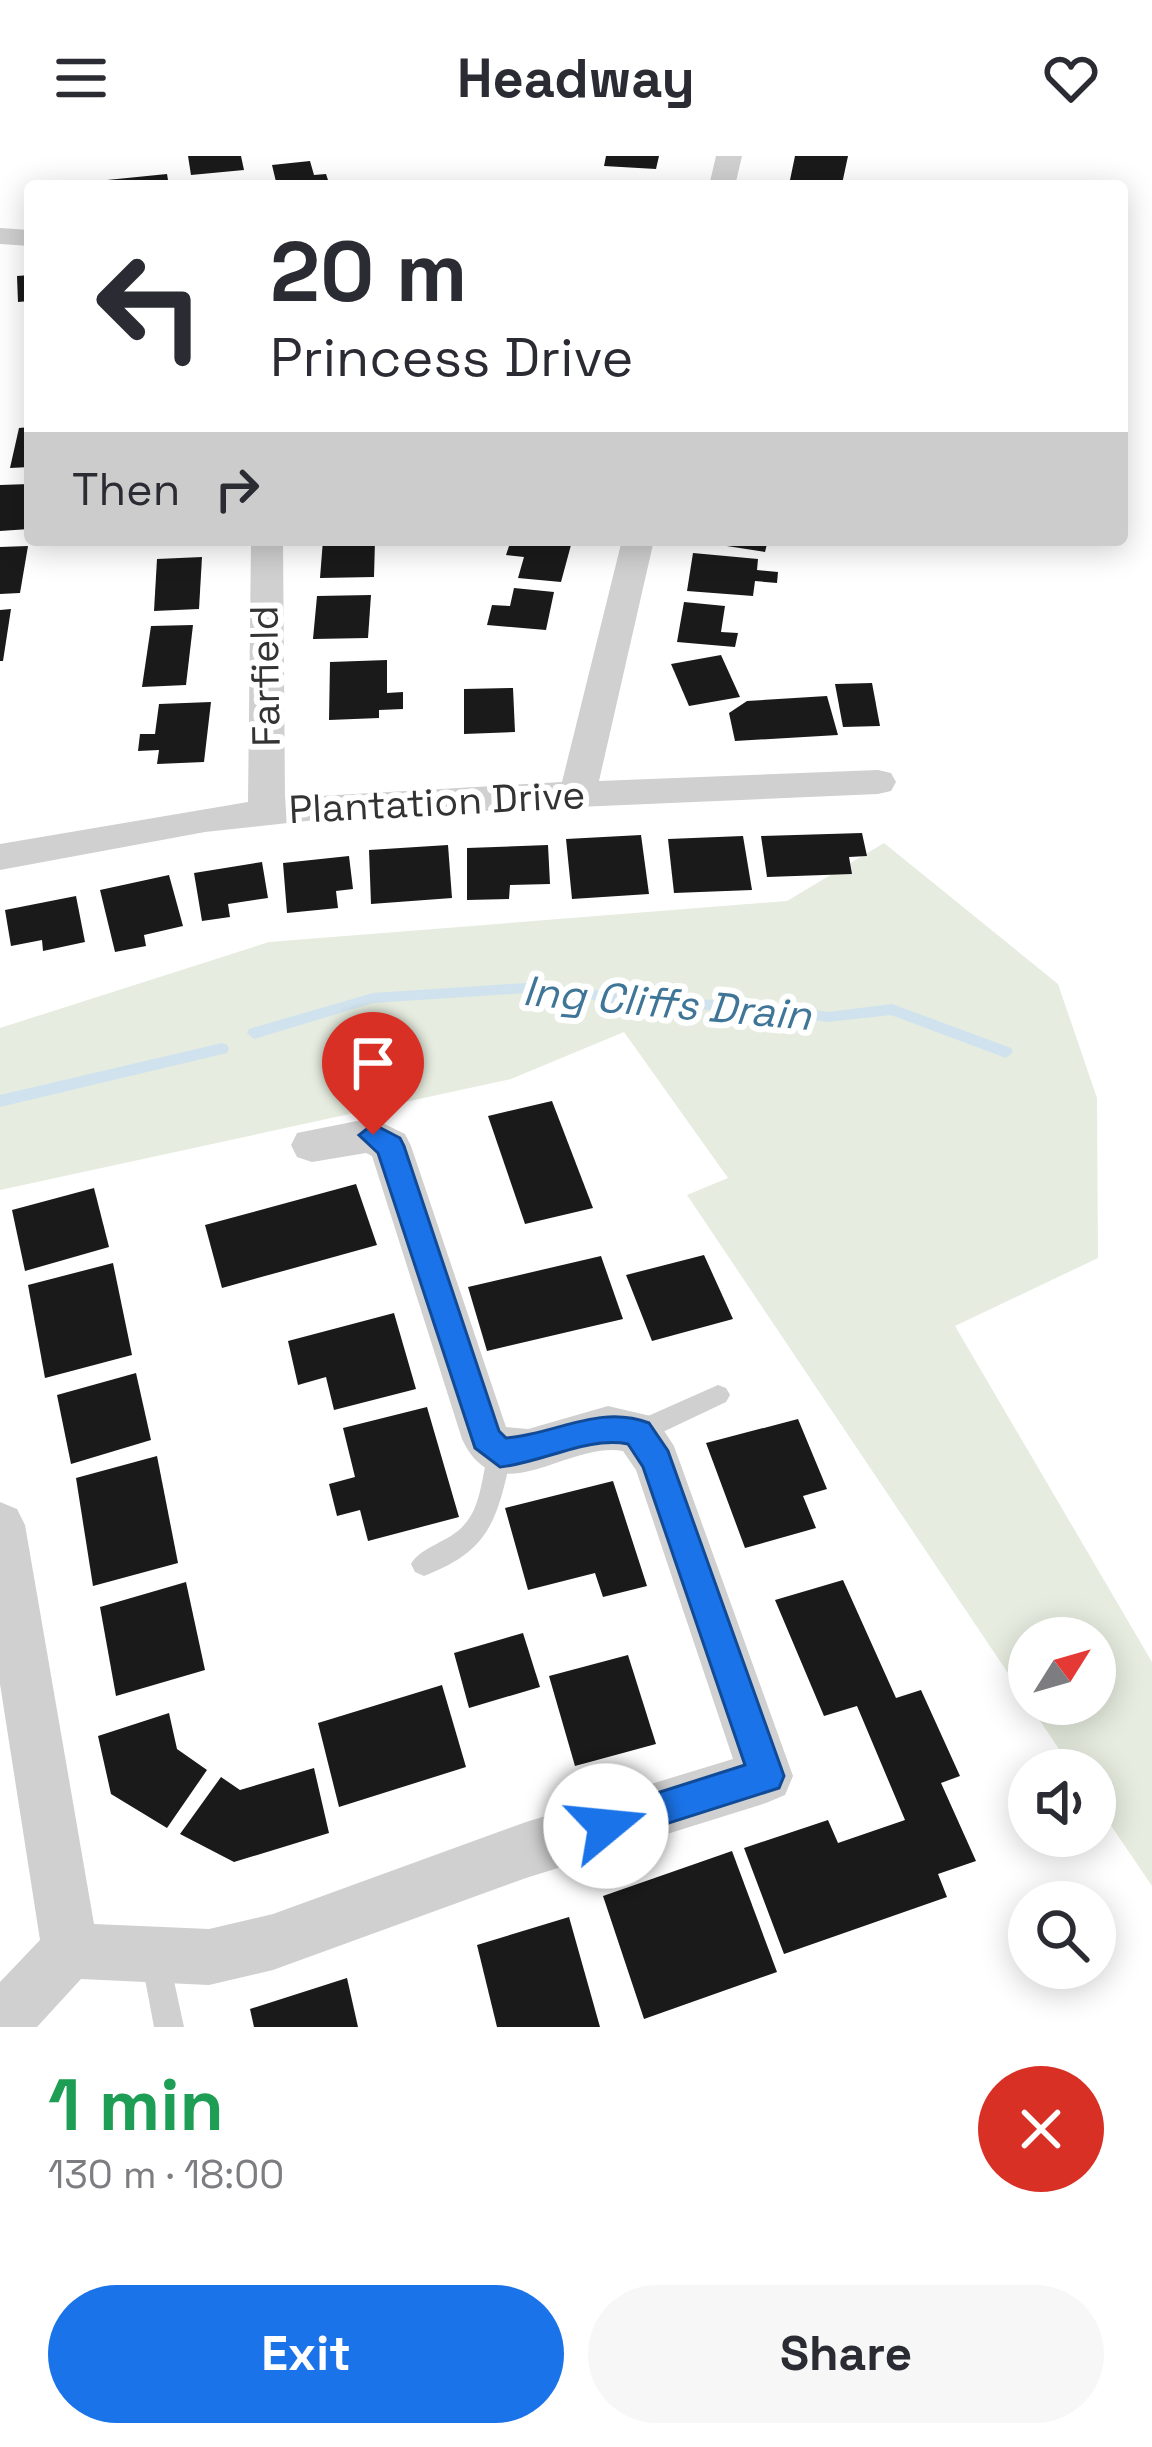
<!DOCTYPE html>
<html lang="en">
<head>
<meta charset="utf-8">
<style>
	:root { --surface:#fff; --page:#f7f7f7; --text:#2b2b33; --muted:#7c7c81; --accent:#1a73e8 }
	body { margin:0; font-family:"Space Grotesk",sans-serif; background:var(--page); color:var(--text); height:100vh; display:flex; flex-direction:column; font-size:45px; white-space:nowrap }
	* { box-sizing:border-box; margin:0 }
	p { font-size:39px; color:var(--muted) }
	.icon { flex:none; width:66px; height:66px; fill:none; stroke:currentColor; stroke-width:2; stroke-linecap:round; stroke-linejoin:round }
	.map { position:relative; height:1871px; overflow:hidden }
	.panel { display:flex; flex-direction:column; background:var(--surface); flex:1 }
	.panel>* { flex:none }
	.banner { position:absolute; left:24px; top:24px; width:1104px; height:366px; border-radius:12px; box-shadow:0 6px 30px #0003; background:#fff; color:var(--text); overflow:hidden }
	.needle { width:78px; rotate:53deg }
	.fabs { position:absolute; left:1008px; top:1461px; display:grid; gap:24px }
	.fabs a { display:grid; place-items:center; width:108px; height:108px; border-radius:50%; background:var(--surface); box-shadow:0 6px 30px #0003; font-size:60px }
	.pin { position:absolute; display:grid; place-items:center; width:102px; height:102px; color:#fff; margin:-123px -51px; border-radius:50% 50% 50% 0; rotate:-45deg; box-shadow:0 0 12px #0007 }
	.pin .icon { rotate:45deg }
	.me { position:absolute; width:132px; margin:-66px; rotate:73deg; stroke-linejoin:round; filter:drop-shadow(0 0 9px #0008) }
	.turn { display:flex; align-items:center; gap:42px; height:252px; padding:0 48px; font-size:54px }
	.turn .icon { width:156px; height:156px; stroke-width:2.5 }
	.turn b { display:block; font-size:84px; line-height:102px }
	.then { display:flex; align-items:center; height:114px; padding:0 48px; background:#0003; gap:24px; font-size:45px }
	.round { display:grid; place-items:center; flex:none; width:126px; height:126px; border-radius:63px; background:var(--page) }
	.headline { display:flex; align-items:center; justify-content:space-between; height:204px; padding:0 48px }
	h1 { font-size:72px; font-weight:600; line-height:90px; color:#1e9e55 }
	.cta { display:flex; gap:24px; margin-top:auto; padding:24px 48px }
	.cta a { flex:1; height:138px; border-radius:72px; background:var(--accent); color:#fff; font-size:48px; font-weight:600; line-height:138px; text-align:center }
	.cta a+a { background:var(--page); color:var(--text) }
	header { display:flex; justify-content:space-between; align-items:center; height:156px; padding:0 48px; background:var(--surface); font-size:54px; font-weight:600 }
	.map>svg:first-child { display:block }
</style>
</head>
<body>
<header><svg class="icon" aria-label="menu" viewBox="0 0 24 24"><path d="M4 6h16M4 12h16M4 18h16"/></svg>Headway<svg class="icon" aria-label="heart" viewBox="0 0 24 24"><path d="M12 20l-8-8c-3-5 5-10 8-4 3-6 11-1 8 4z"/></svg></header>
<div class="map">
<svg width="1152" height="1871" viewBox="0 0 1152 1871">
	<rect width="100%" height="100%" fill="#fff"/>
	<path fill="#e6ecdf" fill-rule="evenodd" d="M 884,687 L 1058,828 L 1097,942 L 1098,1102 L 955,1170 L 1152,1506 L 1152,1730 L 1095,1646 L 1095,1614 L 1073,1614 L 687,1039 L 728,1022 L 624,876 L 511,923 L 0,1034 L 0,872 L 269,786 L 787,745 ZM 1029,1482 L 1095,1482 L 1095,1548 L 1029,1548 Z"/>
	<g fill="none" stroke-linecap="round" stroke-linejoin="round">
		<g fill="#cfe2ee" fill-rule="evenodd">
			<path d="M 541,826 L 647,842 L 752,845 L 828,856 L 892,848 L 1011,892 L 1013,896 L 1006,902 L 891,859 L 828,866 L 752,855 L 647,852 L 541,836 L 373,847 L 254,883 L 247,877 L 249,873 L 373,837 Z"/>
			<path d="M 222,887 L 227,889 L 229,893 L 227,897 L 0,951 L 0,939 Z"/>
		</g>
	</g>
	<g fill="#1a1a1a">
		<path d="M 188,0 L 241,0 L 244,14 L 191,19 Z"/>
		<path d="M 606,0 L 659,0 L 656,13 L 604,10 Z"/>
		<path d="M 795,0 L 848,0 L 842,28 L 790,24 Z"/>
		<path d="M 310,5 L 314,19 L 326,18 L 330,30 L 277,30 L 272,9 Z"/>
		<path d="M 167,18 L 169,30 L 108,30 L 107,24 Z"/>
		<path d="M 30,119 L 30,145 L 18,146 L 17,120 Z"/>
		<path d="M 30,271 L 30,311 L 10,312 L 19,272 Z"/>
		<path d="M 30,328 L 29,373 L 0,375 L 0,329 Z"/>
		<path d="M 323,384 L 375,384 L 374,421 L 320,422 Z"/>
		<path d="M 511,384 L 571,389 L 561,426 L 518,422 L 524,401 L 506,399 Z"/>
		<path d="M 688,384 L 768,384 L 765,396 Z"/>
		<path d="M 28,390 L 20,437 L 0,438 L 0,391 Z"/>
		<path d="M 693,397 L 758,403 L 757,414 L 778,416 L 777,427 L 755,425 L 753,440 L 687,435 Z"/>
		<path d="M 202,401 L 199,453 L 154,455 L 157,403 Z"/>
		<path d="M 514,432 L 554,436 L 546,474 L 487,469 L 492,449 L 510,450 Z"/>
		<path d="M 371,439 L 368,482 L 313,483 L 317,440 Z"/>
		<path d="M 684,446 L 725,450 L 721,476 L 738,477 L 735,491 L 677,486 Z"/>
		<path d="M 11,453 L 3,505 L 0,505 L 0,454 Z"/>
		<path d="M 193,469 L 186,529 L 142,531 L 151,470 Z"/>
		<path d="M 721,499 L 740,541 L 689,550 L 671,508 Z"/>
		<path d="M 387,504 L 387,537 L 403,536 L 403,553 L 379,554 L 379,562 L 329,564 L 330,506 Z"/>
		<path d="M 872,527 L 880,570 L 843,571 L 835,528 Z"/>
		<path d="M 513,532 L 515,576 L 464,578 L 464,533 Z"/>
		<path d="M 827,540 L 838,579 L 735,585 L 729,557 L 747,545 Z"/>
		<path d="M 211,546 L 204,606 L 157,608 L 159,594 L 138,595 L 140,578 L 155,578 L 159,548 Z"/>
		<path d="M 862,677 L 867,700 L 849,701 L 852,718 L 767,721 L 761,680 Z"/>
		<path d="M 641,679 L 649,738 L 572,743 L 566,683 Z"/>
		<path d="M 743,680 L 752,734 L 674,737 L 668,683 Z"/>
		<path d="M 448,689 L 452,742 L 371,748 L 369,694 Z"/>
		<path d="M 548,689 L 550,728 L 510,729 L 509,743 L 467,744 L 467,692 Z"/>
		<path d="M 349,700 L 353,733 L 336,735 L 338,752 L 287,757 L 283,707 Z"/>
		<path d="M 262,706 L 268,742 L 228,748 L 230,761 L 202,765 L 194,717 Z"/>
		<path d="M 169,719 L 183,770 L 144,779 L 146,790 L 115,796 L 100,734 Z"/>
		<path d="M 76,740 L 85,786 L 43,795 L 42,784 L 11,790 L 5,754 Z"/>
		<path d="M 552,945 L 593,1052 L 525,1068 L 488,960 Z"/>
		<path d="M 356,1028 L 377,1089 L 222,1132 L 205,1069 Z"/>
		<path d="M 94,1032 L 109,1091 L 25,1115 L 12,1054 Z"/>
		<path d="M 704,1099 L 733,1163 L 652,1185 L 626,1119 Z"/>
		<path d="M 601,1100 L 623,1163 L 487,1195 L 468,1131 Z"/>
		<path d="M 113,1107 L 132,1199 L 45,1222 L 28,1129 Z"/>
		<path d="M 394,1157 L 416,1233 L 334,1254 L 326,1221 L 298,1229 L 288,1185 Z"/>
		<path d="M 136,1217 L 151,1284 L 71,1308 L 57,1239 Z"/>
		<path d="M 427,1251 L 459,1361 L 368,1385 L 360,1354 L 337,1360 L 329,1328 L 355,1321 L 343,1272 Z"/>
		<path d="M 798,1263 L 827,1333 L 803,1340 L 816,1372 L 745,1392 L 706,1287 Z"/>
		<path d="M 157,1300 L 178,1407 L 93,1430 L 76,1322 Z"/>
		<path d="M 613,1325 L 647,1430 L 603,1441 L 595,1417 L 528,1434 L 505,1352 Z"/>
		<path d="M 843,1424 L 896,1542 L 921,1534 L 960,1620 L 941,1627 L 976,1705 L 938,1718 L 947,1741 L 784,1798 L 744,1692 L 828,1664 L 838,1687 L 905,1664 L 857,1550 L 824,1560 L 775,1444 Z"/>
		<path d="M 186,1426 L 205,1514 L 116,1540 L 100,1451 Z"/>
		<path d="M 523,1477 L 540,1531 L 469,1552 L 454,1497 Z"/>
		<path d="M 628,1499 L 656,1588 L 575,1610 L 549,1520 Z"/>
		<path d="M 442,1529 L 466,1611 L 339,1651 L 318,1567 Z"/>
		<path d="M 169,1557 L 177,1593 L 207,1614 L 167,1672 L 111,1638 L 98,1580 Z"/>
		<path d="M 314,1612 L 329,1677 L 234,1706 L 180,1678 L 221,1621 L 240,1634 Z"/>
		<path d="M 732,1695 L 777,1816 L 644,1863 L 603,1740 Z"/>
		<path d="M 569,1761 L 600,1871 L 497,1871 L 477,1789 Z"/>
		<path d="M 347,1822 L 358,1871 L 254,1871 L 250,1853 Z"/>
	</g>
	<g fill="none" stroke-linecap="round" stroke-linejoin="round">
		<g fill="#d0d0d0" fill-rule="evenodd">
			<path d="M 718,1229 L 726,1232 L 730,1239 L 726,1246 L 646,1284 L 638,1287 L 630,1284 L 626,1276 L 630,1268 Z"/>
			<path d="M 500,1286 L 509,1289 L 512,1297 C 497,1362 492,1394 424,1420 L 415,1416 L 411,1408 C 421,1390 450,1386 464,1369 C 481,1351 482,1320 488,1297 L 491,1289 Z"/>
			<path d="M 155,1788 L 165,1792 L 169,1802 L 184,1871 L 154,1871 L 141,1802 L 145,1792 Z"/>
		</g>
		<g fill="#d0d0d0" fill-rule="evenodd">
			<path d="M 716,0 L 742,0 L 735,30 L 709,30 Z"/>
			<path d="M 0,72 L 30,74 L 30,90 L 0,88 Z"/>
			<path d="M 251,384 L 283,384 L 285,642 L 562,626 L 622,384 L 654,384 L 599,625 L 878,614 L 891,617 L 896,626 L 891,635 L 878,638 L 343,661 L 205,676 L 0,714 L 0,688 L 248,646 Z"/>
			<path d="M 372,962 L 405,978 L 411,990 L 506,1271 L 528,1273 L 608,1250 L 655,1261 L 674,1290 L 793,1620 L 785,1639 L 766,1647 L 526,1722 L 273,1814 L 209,1829 L 81,1823 L 37,1871 L 0,1871 L 0,1826 L 40,1784 L 0,1528 L 0,1346 L 17,1353 L 25,1369 L 94,1768 L 209,1773 L 273,1758 L 526,1666 L 733,1603 L 636,1314 L 623,1295 C 567,1285 497,1359 462,1283 L 372,1000 L 366,997 L 312,1006 L 297,1001 L 291,989 L 297,977 Z"/>
		</g>
	</g>
	<path fill="#1a73e8" stroke="#114b97" stroke-width="3" d="M 373,968 L 400,982 L 404,990 L 499,1275 L 506,1282 C 557,1278 599,1248 649,1267 L 668,1295 L 784,1620 L 779,1632 L 606,1687 L 594,1682 L 589,1670 L 594,1657 L 745,1609 L 643,1311 L 628,1288 C 587,1280 542,1307 500,1311 L 475,1292 L 378,997 L 359,979 Z"/>
	<g text-anchor="middle" dominant-baseline="central" stroke-width="12" stroke-linejoin="round" paint-order="stroke">
		<g font-size="39" fill="#333" stroke="#fff">
			<text transform="translate(265 520) rotate(-91)">Farfield</text>
			<text transform="translate(437 646) rotate(-3)">Plantation Drive</text>
		</g>
		<g font-size="42" font-style="italic" fill="#3f7597" stroke="#fff">
			<text transform="translate(667 847) rotate(5)">Ing Cliffs Drain</text>
		</g>
	</g>
</svg>
<div class="fabs">
<a><svg class="needle" viewBox="-14 -14 28 28"><path d="M0-13l5 13h-10z" fill="#e53935"/><path d="M0 13l5-13h-10z" fill="#7c7c81"/></svg></a>
<a><svg class="icon" aria-label="sound" viewBox="0 0 24 24"><path d="M4 9h4l5-4v14l-5-4H4zM17 9q2 3 0 6"/></svg></a>
<a><svg class="icon" aria-label="search" viewBox="0 0 24 24"><circle cx="10" cy="10" r="6"/><path d="M15 15l6 6"/></svg></a>
</div>
<div class="pin" style="left:373px;top:979px;background:#d93025"><svg class="icon" aria-label="arrive" viewBox="0 0 24 24"><path d="M6 21V4h12l-3 4 3 4H6"/></svg></div>
<svg class="me" style="left:606px;top:1670px" viewBox="-20 -20 40 40"><circle r="19" fill="#fff"/><path d="M0-13L10 11 0 6-10 11z" fill="#1a73e8"/></svg>
<div class="banner">
<div class="turn"><svg class="icon" aria-label="left" viewBox="0 0 24 24"><path d="M17 20v-9H6M10 6l-5 5 5 5"/></svg><div><b>20 m</b>Princess Drive</div></div>
<div class="then">Then<svg class="icon" aria-label="right" viewBox="0 0 24 24"><path d="M7 20v-9h11M14 6l5 5-5 5"/></svg></div>
</div>
</div>
<section class="panel">
<div class="headline"><div><h1>1 min</h1><p>130 m · 18:00</p></div><a class="round" style="background:#d93025;color:#fff"><svg class="icon" aria-label="close" viewBox="0 0 24 24"><path d="M6 6l12 12M18 6L6 18"/></svg></a></div>
<div class="cta"><a>Exit</a><a>Share</a></div>
</section>
</body>
</html>
